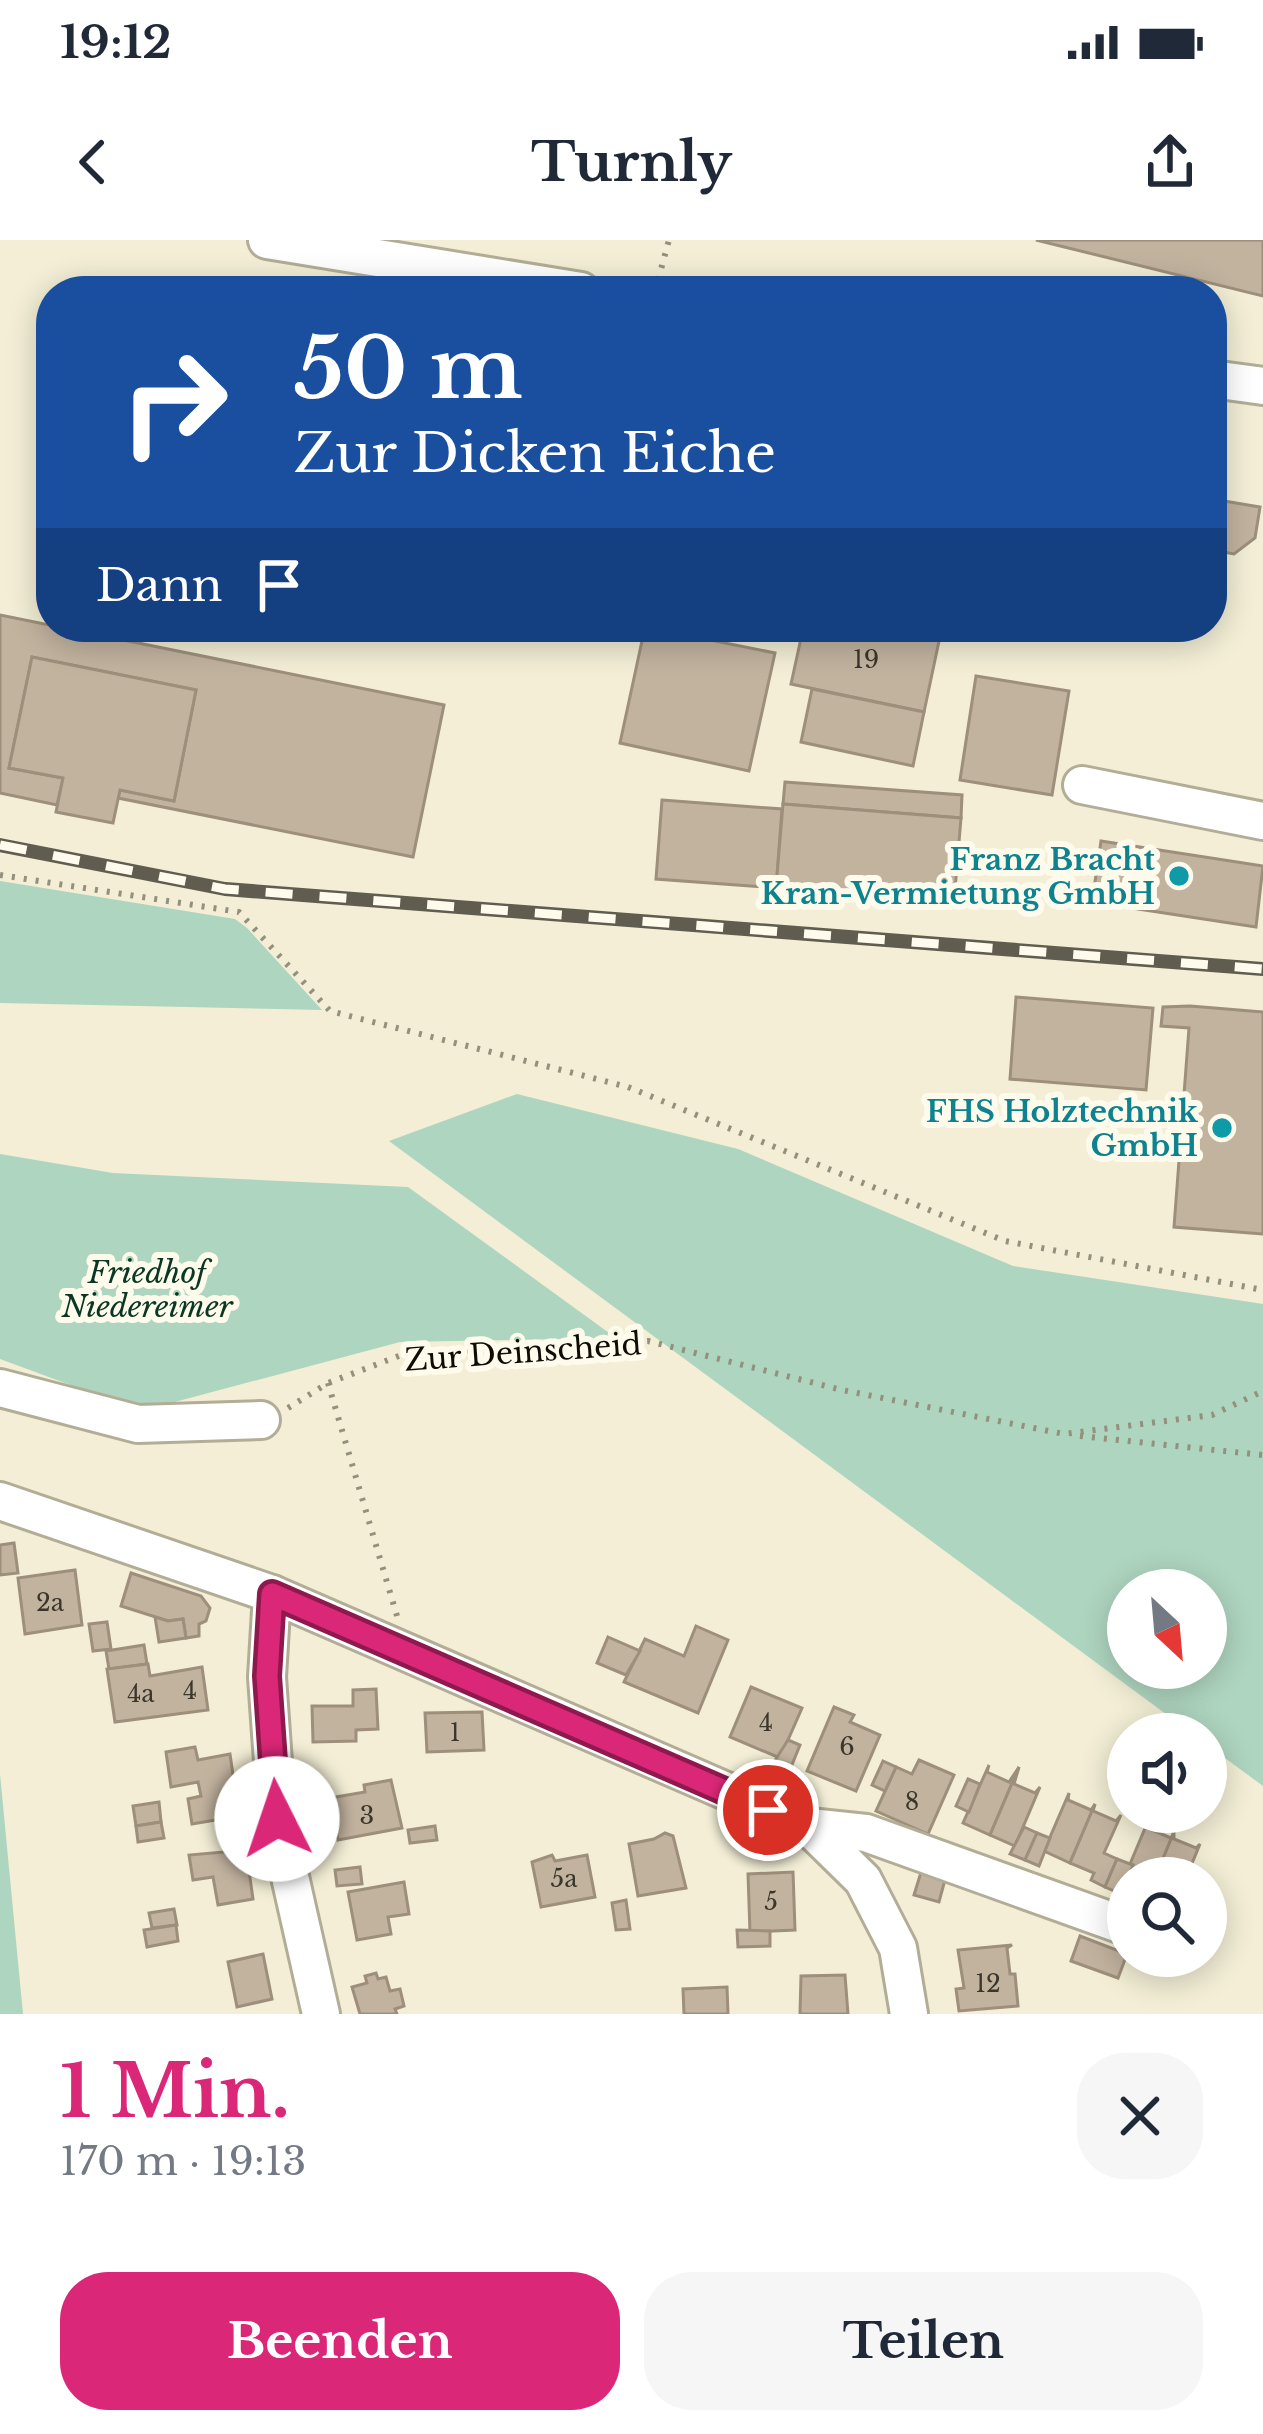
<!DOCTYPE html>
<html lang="de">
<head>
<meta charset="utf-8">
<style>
	:root { --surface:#fff; --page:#f6f6f7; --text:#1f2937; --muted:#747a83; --accent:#db2777 }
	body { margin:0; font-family:"Libre Baskerville",serif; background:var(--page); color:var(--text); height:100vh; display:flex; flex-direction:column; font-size:45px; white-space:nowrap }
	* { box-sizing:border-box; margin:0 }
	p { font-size:39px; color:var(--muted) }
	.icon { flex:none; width:66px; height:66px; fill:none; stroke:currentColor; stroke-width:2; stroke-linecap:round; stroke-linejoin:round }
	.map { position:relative; height:1774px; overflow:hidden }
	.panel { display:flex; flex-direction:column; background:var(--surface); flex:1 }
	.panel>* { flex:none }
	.hud { position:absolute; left:36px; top:36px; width:1191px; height:366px; border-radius:48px; box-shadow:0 6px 30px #0003; background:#1a4fa0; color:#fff; overflow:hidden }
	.needle { width:78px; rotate:154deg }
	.buttons { position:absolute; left:1107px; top:1329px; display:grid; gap:24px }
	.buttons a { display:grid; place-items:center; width:120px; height:120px; border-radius:50%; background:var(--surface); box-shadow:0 6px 30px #0003; font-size:60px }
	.pin { position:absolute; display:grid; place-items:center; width:102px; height:102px; color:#fff; margin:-51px; border:6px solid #fff; border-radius:50%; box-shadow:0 3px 12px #0007 }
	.me { position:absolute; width:132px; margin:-66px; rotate:356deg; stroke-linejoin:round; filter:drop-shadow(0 0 9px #0008) }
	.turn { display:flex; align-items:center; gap:42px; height:252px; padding:0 60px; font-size:54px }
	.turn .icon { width:156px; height:156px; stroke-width:2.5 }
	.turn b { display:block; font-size:84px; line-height:102px }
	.then { display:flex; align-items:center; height:114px; padding:0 60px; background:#0003; gap:24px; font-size:45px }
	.round { display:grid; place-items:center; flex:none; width:126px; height:126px; border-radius:48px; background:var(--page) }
	.summary { display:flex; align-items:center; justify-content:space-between; height:204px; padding:0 60px }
	h1 { font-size:72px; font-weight:700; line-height:90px; color:var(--accent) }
	.button { display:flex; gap:24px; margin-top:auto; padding:24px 60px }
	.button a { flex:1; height:138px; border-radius:48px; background:var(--accent); color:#fff; font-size:48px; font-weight:700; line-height:138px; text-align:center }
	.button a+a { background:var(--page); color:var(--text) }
	.status { display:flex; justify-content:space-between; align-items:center; height:84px; padding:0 60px; background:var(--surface); direction:ltr }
	.status svg { height:33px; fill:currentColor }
	header { display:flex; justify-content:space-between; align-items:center; height:156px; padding:0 60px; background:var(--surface); font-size:54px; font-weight:700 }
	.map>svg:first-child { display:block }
</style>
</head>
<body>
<div class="status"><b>19:12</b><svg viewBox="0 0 49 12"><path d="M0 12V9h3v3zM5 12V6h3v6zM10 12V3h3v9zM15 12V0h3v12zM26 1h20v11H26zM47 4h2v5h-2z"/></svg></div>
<header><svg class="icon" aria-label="back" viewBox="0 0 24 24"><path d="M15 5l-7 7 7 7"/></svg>Turnly<svg class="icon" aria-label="share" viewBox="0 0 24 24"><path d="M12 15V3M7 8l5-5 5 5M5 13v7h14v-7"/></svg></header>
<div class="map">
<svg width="1263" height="1774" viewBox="0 0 1263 1774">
	<rect width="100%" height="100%" fill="#f3eed5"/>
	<g fill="#aed5bf" fill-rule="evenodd">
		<path d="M 0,641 L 235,679 L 247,688 L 322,770 L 0,763 Z"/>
		<path d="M 517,854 L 738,909 L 1013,1026 L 1263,1064 L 1263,1546 L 1206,1504 L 1206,1494 L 1193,1494 L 389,901 ZM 1128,1350 L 1206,1350 L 1206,1428 L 1128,1428 Z"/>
		<path d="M 0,914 L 113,933 L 408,947 L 616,1098 L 400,1102 L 141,1171 L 0,1119 Z"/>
		<path d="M 0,1534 L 23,1774 L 0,1774 Z"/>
	</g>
	<g fill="#c2b39f" stroke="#9d8f7b" stroke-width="3">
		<path d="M 1036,0 L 1263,0 L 1263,56 Z"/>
		<path d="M 1212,259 L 1260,267 L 1255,298 L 1234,314 L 1212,310 Z"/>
		<path d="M 0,375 L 444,465 L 413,617 L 118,558 L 120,550 L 174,561 L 196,450 L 32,417 L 9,528 L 63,538 L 57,565 L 0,553 Z"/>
		<path d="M 645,387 L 775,413 L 749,531 L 620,503 Z"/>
		<path d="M 826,387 L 942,387 L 924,472 L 791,444 L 803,389 L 824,394 Z"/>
		<path d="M 32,417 L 196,450 L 174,561 L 120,550 L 113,583 L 56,572 L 63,538 L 9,528 Z"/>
		<path d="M 976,436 L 1069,451 L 1052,555 L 960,540 Z"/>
		<path d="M 812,449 L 924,472 L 913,526 L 801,502 Z"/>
		<path d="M 785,542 L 962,555 L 961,578 L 783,564 Z"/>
		<path d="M 662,560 L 782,569 L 776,648 L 656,639 Z"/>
		<path d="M 783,564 L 961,578 L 954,662 L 776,648 Z"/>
		<path d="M 1101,601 L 1263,626 L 1256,687 L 1092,662 Z"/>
		<path d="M 1016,757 L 1153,768 L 1146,850 L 1010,839 Z"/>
		<path d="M 1190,766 L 1263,772 L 1263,994 L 1174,987 L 1189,788 L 1161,786 L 1163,767 Z"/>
		<path d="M 14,1303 L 18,1333 L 0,1335 L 0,1305 Z"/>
		<path d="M 75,1330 L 82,1385 L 25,1394 L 18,1338 Z"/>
		<path d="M 131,1333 L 201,1356 L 210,1368 L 206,1381 L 199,1384 L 199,1396 L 186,1398 L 183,1379 L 168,1381 L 121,1366 Z"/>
		<path d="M 155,1377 L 168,1381 L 183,1379 L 186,1398 L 159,1402 Z"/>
		<path d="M 107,1382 L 111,1409 L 93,1411 L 89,1384 Z"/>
		<path d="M 696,1386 L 728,1400 L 698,1473 L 624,1442 L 645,1399 L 684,1416 Z"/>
		<path d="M 608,1397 L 640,1411 L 626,1435 L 597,1423 Z"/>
		<path d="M 144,1405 L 147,1424 L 109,1429 L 106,1411 Z"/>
		<path d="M 148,1424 L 150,1436 L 202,1427 L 208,1470 L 115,1482 L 107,1429 Z"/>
		<path d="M 751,1447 L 802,1468 L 780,1518 L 730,1497 Z"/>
		<path d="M 376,1449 L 378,1489 L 356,1490 L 356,1501 L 313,1502 L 312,1466 L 353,1466 L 353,1450 Z"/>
		<path d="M 834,1467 L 854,1475 L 850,1482 L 880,1495 L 856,1551 L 807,1531 Z"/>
		<path d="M 482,1472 L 484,1510 L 427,1512 L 425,1473 Z"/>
		<path d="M 788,1500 L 800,1505 L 789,1532 L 772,1525 Z"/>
		<path d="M 195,1507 L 198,1520 L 230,1514 L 239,1576 L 192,1584 L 188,1559 L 201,1556 L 198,1542 L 171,1547 L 166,1512 Z"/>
		<path d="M 919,1520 L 954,1535 L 928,1594 L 876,1571 L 896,1527 L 912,1534 Z"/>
		<path d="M 883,1521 L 896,1527 L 885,1551 L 872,1545 Z"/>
		<path d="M 989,1525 L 987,1532 L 1009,1542 L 1019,1527 L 990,1595 L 963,1583 Z"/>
		<path d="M 1019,1527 L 1014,1544 L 1035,1553 L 1040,1547 L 1015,1606 L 990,1595 Z"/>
		<path d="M 968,1539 L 980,1544 L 969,1572 L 956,1566 Z"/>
		<path d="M 391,1540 L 402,1588 L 338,1600 L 330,1558 L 365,1552 L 364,1545 Z"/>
		<path d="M 1069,1553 L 1068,1560 L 1091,1570 L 1095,1564 L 1070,1623 L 1044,1611 Z"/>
		<path d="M 159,1562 L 161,1582 L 136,1586 L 133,1566 Z"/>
		<path d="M 1095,1564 L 1093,1571 L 1116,1581 L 1121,1575 L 1104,1613 L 1117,1619 L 1105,1647 L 1091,1640 L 1094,1633 L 1070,1623 Z"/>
		<path d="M 1148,1581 L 1147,1588 L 1171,1598 L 1174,1592 L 1155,1638 L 1128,1638 L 1128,1642 L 1126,1641 L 1133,1625 L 1130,1624 Z"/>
		<path d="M 161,1582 L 164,1598 L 138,1602 L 136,1586 Z"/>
		<path d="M 435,1586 L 437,1600 L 410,1603 L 408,1590 Z"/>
		<path d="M 1024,1587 L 1037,1593 L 1025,1620 L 1010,1614 Z"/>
		<path d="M 1174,1592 L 1174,1599 L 1196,1608 L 1200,1604 L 1186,1638 L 1155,1638 Z"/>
		<path d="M 665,1593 L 673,1596 L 686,1648 L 638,1656 L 629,1604 L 654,1599 Z"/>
		<path d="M 1037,1593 L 1050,1598 L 1039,1626 L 1025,1620 Z"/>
		<path d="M 246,1610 L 253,1659 L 218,1665 L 213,1637 L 193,1640 L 189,1615 Z"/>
		<path d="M 552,1615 L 555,1621 L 587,1615 L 595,1657 L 541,1667 L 532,1622 Z"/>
		<path d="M 1117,1619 L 1133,1625 L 1121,1654 L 1105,1647 Z"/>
		<path d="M 360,1627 L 362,1644 L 337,1646 L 335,1630 Z"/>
		<path d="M 922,1629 L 946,1636 L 939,1662 L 914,1655 Z"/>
		<path d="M 793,1632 L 795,1690 L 750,1692 L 748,1634 Z"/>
		<path d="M 404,1642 L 409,1674 L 388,1677 L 391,1694 L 357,1700 L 348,1652 Z"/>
		<path d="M 626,1660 L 630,1689 L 616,1690 L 612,1663 Z"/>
		<path d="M 174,1669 L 177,1685 L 152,1688 L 149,1673 Z"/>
		<path d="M 176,1685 L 178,1701 L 147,1707 L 144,1690 Z"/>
		<path d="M 737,1690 L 770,1691 L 770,1706 L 738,1707 Z"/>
		<path d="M 1080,1696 L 1127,1714 L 1118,1738 L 1071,1721 Z"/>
		<path d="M 1012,1705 L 1007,1708 L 1010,1734 L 1015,1734 L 1018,1766 L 959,1771 L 956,1749 L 964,1748 L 958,1710 Z"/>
		<path d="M 263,1714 L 272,1759 L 237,1767 L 228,1722 Z"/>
		<path d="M 376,1733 L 378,1739 L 386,1737 L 390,1751 L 400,1749 L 404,1766 L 395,1769 L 397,1774 L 360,1774 L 352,1747 L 367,1743 L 365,1736 Z"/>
		<path d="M 845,1735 L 848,1774 L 800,1774 L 801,1736 Z"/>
		<path d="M 727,1747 L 728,1774 L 684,1774 L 683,1749 Z"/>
	</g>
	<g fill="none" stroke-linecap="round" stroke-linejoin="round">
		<g stroke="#b2ad96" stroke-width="42">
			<g id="minor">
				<path d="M 267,0 L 581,51"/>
				<path d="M 1212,139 L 1263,146"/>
				<path d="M 1082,545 L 1263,581"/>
				<path d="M 0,1148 L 138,1184 L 261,1180"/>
				<path d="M 0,1261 L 272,1354 L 809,1587 L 866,1593 L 1128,1687"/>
				<path d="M 272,1354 L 267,1437 L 277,1579 L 321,1774"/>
				<path d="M 809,1587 L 863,1640 L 898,1708 L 909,1774"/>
			</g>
		</g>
		<g stroke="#93907e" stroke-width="6" stroke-dasharray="3 9" stroke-linecap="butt">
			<path d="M 655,51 L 669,0"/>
			<path d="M 0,635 L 239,672 L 330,771 L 628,847 L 1005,1001 L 1263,1050"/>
			<path d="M 328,1143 L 397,1376"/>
			<path d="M 288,1168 L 328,1143 L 404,1114 L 648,1101 L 842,1150 L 1064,1194 L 1212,1175 L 1263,1151"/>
			<path d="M 1080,1196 L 1263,1215"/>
		</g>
		<use href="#minor" stroke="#fff" stroke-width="36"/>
		<g stroke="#605d50" stroke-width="14">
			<path id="rail" d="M 0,605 L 225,649 L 1263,729"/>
		</g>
		<use href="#rail" stroke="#fefbec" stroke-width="9" stroke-dasharray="27" stroke-linecap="butt"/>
	</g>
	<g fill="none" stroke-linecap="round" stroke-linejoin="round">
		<g stroke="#8e194d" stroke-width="30">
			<path id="route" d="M 277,1579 L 267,1436 L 272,1354 L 768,1570"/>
		</g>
		<use href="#route" stroke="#db2777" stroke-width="21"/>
	</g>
	<g fill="#0f9aa8" stroke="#fefbec" stroke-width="4.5">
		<circle cx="1179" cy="636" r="12"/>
		<circle cx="1222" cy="888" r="12"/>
	</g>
	<g text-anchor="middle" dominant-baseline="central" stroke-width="12" stroke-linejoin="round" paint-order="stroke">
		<g font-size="24" fill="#3b362c">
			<text x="866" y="419">19</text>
			<text x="50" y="1362">2a</text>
			<text x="190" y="1450">4</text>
			<text x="141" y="1453">4a</text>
			<text x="766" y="1482">4</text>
			<text x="455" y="1492">1</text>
			<text x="847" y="1506">6</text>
			<text x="912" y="1561">8</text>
			<text x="367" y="1575">3</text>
			<text x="564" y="1638">5a</text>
			<text x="771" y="1661">5</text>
			<text x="988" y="1743">12</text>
		</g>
		<g font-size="30" font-weight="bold" fill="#0d838f" stroke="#fefbec" text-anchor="end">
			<text x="1155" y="619">Franz Bracht<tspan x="1155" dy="34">Kran-Vermietung GmbH</tspan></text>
			<text x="1198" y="871">FHS Holztechnik<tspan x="1198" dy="34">GmbH</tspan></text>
		</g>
		<g font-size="30" font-style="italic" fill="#0a3724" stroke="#fefbec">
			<text x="147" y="1032">Friedhof<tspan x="147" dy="34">Niedereimer</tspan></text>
		</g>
		<g font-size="30" fill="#0e0c05" stroke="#fefbec">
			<text transform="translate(523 1112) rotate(-4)">Zur Deinscheid</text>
		</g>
	</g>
</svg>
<div class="buttons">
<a><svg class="needle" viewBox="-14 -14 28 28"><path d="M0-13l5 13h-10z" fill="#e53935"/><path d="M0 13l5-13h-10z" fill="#747a83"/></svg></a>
<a><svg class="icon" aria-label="sound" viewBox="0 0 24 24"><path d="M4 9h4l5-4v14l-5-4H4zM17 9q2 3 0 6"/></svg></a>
<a><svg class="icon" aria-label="search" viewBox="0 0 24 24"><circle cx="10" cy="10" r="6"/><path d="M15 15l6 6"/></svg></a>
</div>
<div class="pin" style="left:768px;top:1570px;background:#d93025"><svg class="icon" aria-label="arrive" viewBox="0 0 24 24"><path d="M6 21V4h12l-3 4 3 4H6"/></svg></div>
<svg class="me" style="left:277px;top:1579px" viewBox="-20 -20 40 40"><circle r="19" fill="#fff"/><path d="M0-13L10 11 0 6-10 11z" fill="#db2777"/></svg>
<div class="hud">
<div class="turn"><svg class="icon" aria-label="right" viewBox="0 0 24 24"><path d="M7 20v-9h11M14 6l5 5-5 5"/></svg><div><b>50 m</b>Zur Dicken Eiche</div></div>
<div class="then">Dann<svg class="icon" aria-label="arrive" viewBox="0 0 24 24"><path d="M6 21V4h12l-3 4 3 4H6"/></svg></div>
</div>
</div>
<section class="panel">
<div class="summary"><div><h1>1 Min.</h1><p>170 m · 19:13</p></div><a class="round"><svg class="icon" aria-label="close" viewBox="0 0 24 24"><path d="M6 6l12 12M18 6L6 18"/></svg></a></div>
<div class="button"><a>Beenden</a><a>Teilen</a></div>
</section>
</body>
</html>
